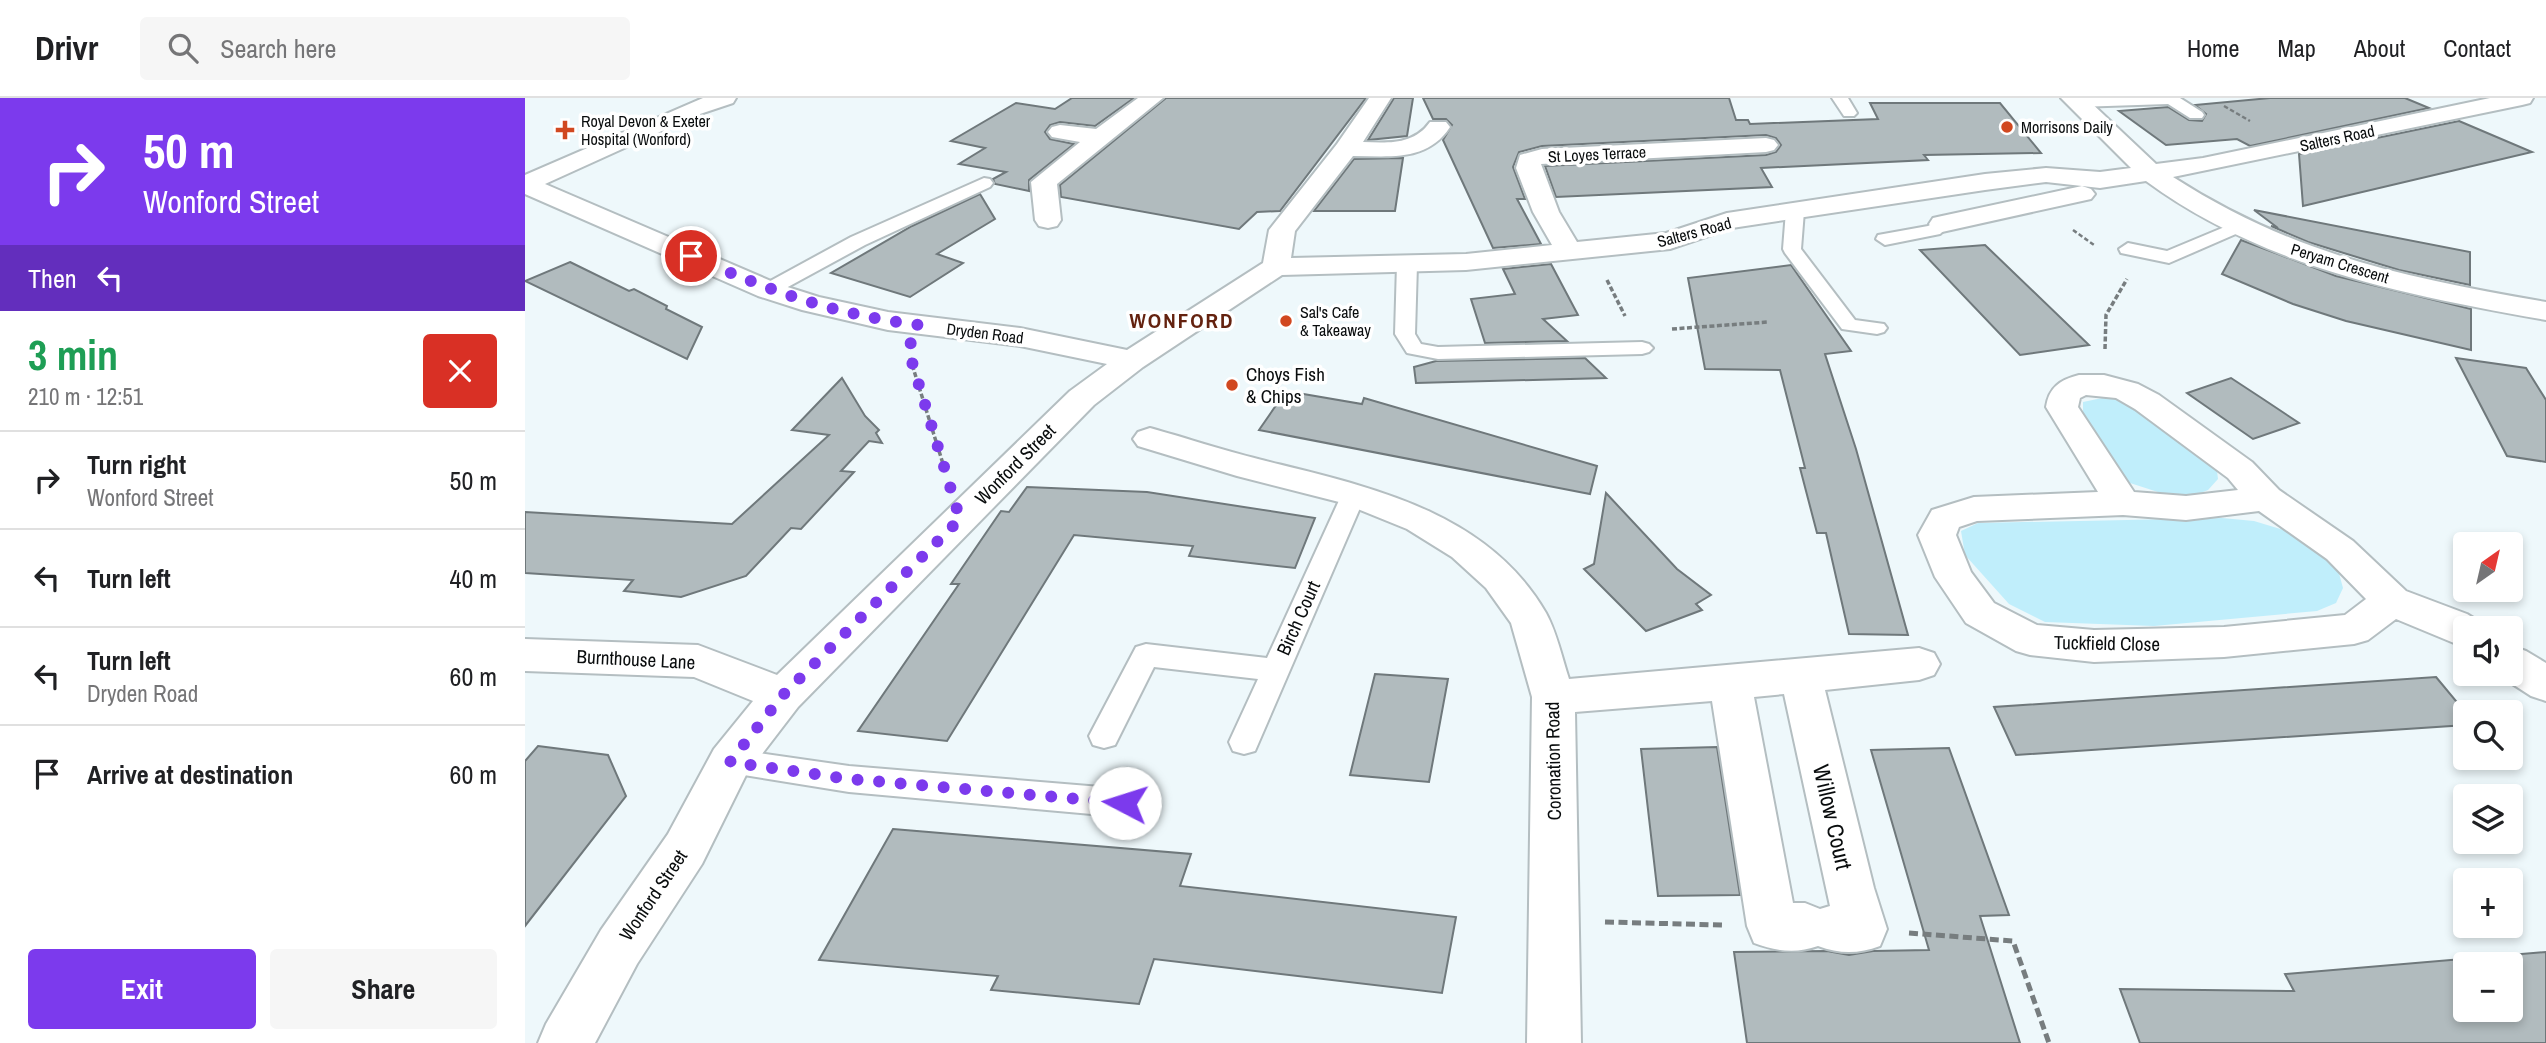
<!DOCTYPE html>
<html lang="en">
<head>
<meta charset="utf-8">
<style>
	:root { --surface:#fff; --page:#f6f6f6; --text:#202124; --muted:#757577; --line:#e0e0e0; --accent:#7c3aed }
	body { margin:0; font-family:"Archivo Narrow",sans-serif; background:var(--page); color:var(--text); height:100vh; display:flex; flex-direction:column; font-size:26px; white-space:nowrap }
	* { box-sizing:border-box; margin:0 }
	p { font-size:23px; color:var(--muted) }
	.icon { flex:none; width:38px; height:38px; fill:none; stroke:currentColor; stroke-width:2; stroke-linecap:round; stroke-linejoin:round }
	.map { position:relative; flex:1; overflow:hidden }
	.panel { display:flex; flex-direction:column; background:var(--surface); width:525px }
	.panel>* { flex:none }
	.guide { background:#7c3aed; color:#fff; overflow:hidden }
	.needle { width:46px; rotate:34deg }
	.tools { position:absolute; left:1928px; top:434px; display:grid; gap:14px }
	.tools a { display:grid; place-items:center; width:70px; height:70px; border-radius:7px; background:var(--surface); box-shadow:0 4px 10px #0003; font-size:35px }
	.pin { position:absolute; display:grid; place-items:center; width:60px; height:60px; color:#fff; margin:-30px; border:4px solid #fff; border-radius:50%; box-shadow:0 2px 7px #0007 }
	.me { position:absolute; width:77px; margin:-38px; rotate:275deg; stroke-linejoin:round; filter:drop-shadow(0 0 5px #0008) }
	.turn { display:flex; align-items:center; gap:24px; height:147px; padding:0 28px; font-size:32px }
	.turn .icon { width:91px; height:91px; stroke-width:2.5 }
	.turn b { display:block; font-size:49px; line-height:60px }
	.then { display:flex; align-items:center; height:66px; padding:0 28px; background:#0003; gap:14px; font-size:26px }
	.round { display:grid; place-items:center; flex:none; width:74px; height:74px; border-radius:7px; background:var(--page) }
	.head { display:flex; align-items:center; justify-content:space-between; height:119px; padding:0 28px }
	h1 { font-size:42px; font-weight:800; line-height:52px; color:#1e9e55 }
	.action { display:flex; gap:14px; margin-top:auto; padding:14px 28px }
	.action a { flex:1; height:80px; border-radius:7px; background:var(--accent); color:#fff; font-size:28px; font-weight:800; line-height:80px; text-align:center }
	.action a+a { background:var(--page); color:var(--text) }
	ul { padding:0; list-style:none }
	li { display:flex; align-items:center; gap:21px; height:98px; padding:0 28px; border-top:2px solid var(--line) }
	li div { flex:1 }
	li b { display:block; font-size:26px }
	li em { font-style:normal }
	header { display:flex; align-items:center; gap:42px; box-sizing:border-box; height:98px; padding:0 35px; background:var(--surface); border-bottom:2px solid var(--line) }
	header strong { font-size:33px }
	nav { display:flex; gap:38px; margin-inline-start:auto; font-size:24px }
	.search { width:490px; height:63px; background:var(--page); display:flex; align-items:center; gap:18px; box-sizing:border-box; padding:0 24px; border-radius:7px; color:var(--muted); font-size:26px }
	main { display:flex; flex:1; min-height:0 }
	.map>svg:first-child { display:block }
</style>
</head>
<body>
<header>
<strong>Drivr</strong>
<div class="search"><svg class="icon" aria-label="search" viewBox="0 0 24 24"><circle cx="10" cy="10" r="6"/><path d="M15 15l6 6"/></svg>Search here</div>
<nav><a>Home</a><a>Map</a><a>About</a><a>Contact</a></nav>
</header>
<main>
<section class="panel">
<div class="guide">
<div class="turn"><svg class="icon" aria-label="right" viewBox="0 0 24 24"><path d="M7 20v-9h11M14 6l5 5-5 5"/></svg><div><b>50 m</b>Wonford Street</div></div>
<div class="then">Then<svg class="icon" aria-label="left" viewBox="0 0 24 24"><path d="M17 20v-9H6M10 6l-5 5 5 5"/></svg></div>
</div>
<div class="head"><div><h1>3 min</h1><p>210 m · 12:51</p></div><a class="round" style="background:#d93025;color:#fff"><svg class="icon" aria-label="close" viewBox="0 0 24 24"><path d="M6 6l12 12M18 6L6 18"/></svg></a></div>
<ul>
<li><svg class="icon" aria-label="right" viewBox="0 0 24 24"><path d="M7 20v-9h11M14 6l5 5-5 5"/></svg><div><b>Turn right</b><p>Wonford Street</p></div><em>50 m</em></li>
<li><svg class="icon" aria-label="left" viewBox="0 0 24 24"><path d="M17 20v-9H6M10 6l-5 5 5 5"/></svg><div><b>Turn left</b></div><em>40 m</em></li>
<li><svg class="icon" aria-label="left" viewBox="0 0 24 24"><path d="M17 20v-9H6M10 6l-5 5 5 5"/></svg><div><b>Turn left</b><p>Dryden Road</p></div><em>60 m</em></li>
<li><svg class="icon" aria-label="arrive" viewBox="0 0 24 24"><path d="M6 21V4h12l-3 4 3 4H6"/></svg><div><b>Arrive at destination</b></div><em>60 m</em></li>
</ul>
<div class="action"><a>Exit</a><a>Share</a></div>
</section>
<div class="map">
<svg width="2021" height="945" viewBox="0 0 2021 945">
	<rect width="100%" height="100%" fill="#eef8fb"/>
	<g fill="#c0eefb">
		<path d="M 1582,299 L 1606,305 L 1691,365 L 1693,381 L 1683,392 L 1668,398 L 1636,395 L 1605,385 L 1558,325 L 1558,304 Z"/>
		<path d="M 1697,420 L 1729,423 L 1762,433 L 1786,446 L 1812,468 L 1818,490 L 1811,505 L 1792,513 L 1629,528 L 1520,524 L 1484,506 L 1440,457 L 1436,433 L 1453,425 Z"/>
	</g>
	<g fill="#b1bbbe" stroke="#6f787b" stroke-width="2" fill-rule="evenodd">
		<path d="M 547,0 L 609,0 L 570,28 L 535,24 L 525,27 L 520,34 L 525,41 L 549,46 L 504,82 L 504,93 L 470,86 L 468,81 L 481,74 L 434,66 L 460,50 L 426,43 L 491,5 L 530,11 Z"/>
		<path d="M 641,0 L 841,0 L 755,113 L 732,114 L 714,131 L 536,99 L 535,87 Z"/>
		<path d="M 869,0 L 888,0 L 882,38 L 843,42 Z"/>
		<path d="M 898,0 L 1204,0 L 1211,22 L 1223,22 L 1225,26 L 1353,21 L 1345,5 L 1475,5 L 1516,55 L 1399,57 L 1403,62 L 1236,70 L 1247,89 L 1031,99 L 1020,68 L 1241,57 L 1251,54 L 1256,47 L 1251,40 L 1241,37 L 1017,48 L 994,54 L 988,69 L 1000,101 L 992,101 L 1016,146 L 968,150 L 918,42 L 927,27 L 921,21 L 908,21 Z"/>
		<path d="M 1745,0 L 1880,0 L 1904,10 L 1725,48 L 1712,41 L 1641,47 L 1594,13 L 1643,9 L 1664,22 L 1677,23 L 1681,16 L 1670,7 Z"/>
		<path d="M 1934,23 L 2007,54 L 1778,108 L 1774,56 Z"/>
		<path d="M 878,60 L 870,113 L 789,113 L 829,61 Z"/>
		<path d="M 455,96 L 470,121 L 412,156 L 438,165 L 385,199 L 306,175 L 387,128 Z"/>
		<path d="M 1729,112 L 1945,154 L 1945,187 L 1874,172 L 1783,144 L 1746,128 L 1753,130 Z"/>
		<path d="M 1716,142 L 1811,178 L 1946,211 L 1946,252 L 1821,223 L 1768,206 L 1697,176 Z"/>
		<path d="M 1460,147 L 1564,247 L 1495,257 L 1395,152 Z"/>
		<path d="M 45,164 L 104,193 L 109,191 L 142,208 L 141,211 L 177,229 L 162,261 L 0,183 Z"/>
		<path d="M 1026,166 L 1053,217 L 1018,221 L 1042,243 L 960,245 L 946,201 L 990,196 L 978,171 Z"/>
		<path d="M 1266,167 L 1326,253 L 1300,256 L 1331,351 L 1383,537 L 1324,536 L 1301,435 L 1292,435 L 1275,370 L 1280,370 L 1255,272 L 1180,271 L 1163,180 Z"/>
		<path d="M 1060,260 L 1081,280 L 891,285 L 889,269 L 911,263 Z"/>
		<path d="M 1931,260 L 2001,270 L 2021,302 L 2021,364 L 1982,358 Z"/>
		<path d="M 317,280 L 340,318 L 354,332 L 351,335 L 357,345 L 344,343 L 316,373 L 329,374 L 276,431 L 266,430 L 221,478 L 156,499 L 99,493 L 108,482 L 0,475 L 0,414 L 207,426 L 304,337 L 267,332 Z"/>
		<path d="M 1706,280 L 1738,301 L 1774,325 L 1728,341 L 1662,295 Z"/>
		<path d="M 761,293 L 837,306 L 839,300 L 1072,368 L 1065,396 L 734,332 Z"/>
		<path d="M 502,389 L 622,394 L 790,420 L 770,470 L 664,458 L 668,448 L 549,437 L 422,643 L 333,633 L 434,486 L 426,486 L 476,413 L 484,414 Z"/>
		<path d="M 1081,395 L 1152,471 L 1186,497 L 1171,506 L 1177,512 L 1121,533 L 1059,471 L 1069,466 Z"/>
		<path d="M 850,576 L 923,581 L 904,684 L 825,677 Z"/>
		<path d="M 1911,579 L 1941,615 L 1941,627 L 1491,657 L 1469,609 Z"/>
		<path d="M 13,648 L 83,657 L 101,698 L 0,828 L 0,663 Z"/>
		<path d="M 1192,649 L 1215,797 L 1133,798 L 1116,651 Z"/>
		<path d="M 1424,650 L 1484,817 L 1455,818 L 1495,945 L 1222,945 L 1209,854 L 1302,853 L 1324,857 L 1348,853 L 1404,852 L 1346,652 Z"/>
		<path d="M 368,731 L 666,756 L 655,788 L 931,819 L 917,895 L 629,861 L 614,906 L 466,892 L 473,878 L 294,862 Z"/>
		<path d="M 2021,854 L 2021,945 L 1615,945 L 1595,891 L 1769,893 L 1760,876 ZM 1941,866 L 1986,866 L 1986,912 L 1941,912 Z"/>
	</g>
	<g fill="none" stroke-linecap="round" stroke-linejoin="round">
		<g stroke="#b4bec1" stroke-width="4">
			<g id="lane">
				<path d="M 1307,0 L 1323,0 L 1332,15 L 1329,18 L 1319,18 Z"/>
				<path d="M 1655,0 L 1677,14 L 1679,17 L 1677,20 L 1665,20 L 1643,6 L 1552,9 L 1544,4 L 1550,0 Z"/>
				<path d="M 459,80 L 465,81 L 468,85 L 465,89 L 340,147 L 250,196 L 236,196 L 233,192 L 236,188 L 326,139 Z"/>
				<path d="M 1270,108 L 1279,113 L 1276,151 L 1330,222 L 1359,226 L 1362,230 L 1359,234 L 1352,236 L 1317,231 L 1260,155 L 1258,151 L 1261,113 Z"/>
				<path d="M 1417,121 L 1426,126 L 1415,136 L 1360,147 L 1351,141 L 1353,137 L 1403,128 Z"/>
				<path d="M 1714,123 L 1720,124 L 1723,128 L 1720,132 L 1644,165 L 1596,155 L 1594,151 L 1603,145 L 1642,153 Z"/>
				<path d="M 882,160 L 892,166 L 890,236 L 896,246 L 913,249 L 1117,244 L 1124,246 L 1128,250 L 1124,254 L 1117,256 L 913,261 L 882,255 L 870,236 L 872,166 Z"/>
				<path d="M 829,388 L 838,390 L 841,396 L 730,653 L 719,656 L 708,653 L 704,644 L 733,581 L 629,569 L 590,647 L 579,650 L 568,647 L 564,638 L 611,549 L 621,546 L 742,560 L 817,396 L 820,390 Z"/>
				<path d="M 205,651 L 324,668 L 600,691 L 611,695 L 616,705 L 611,715 L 600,719 L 324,694 L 194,673 L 190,664 L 194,655 Z"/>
			</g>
		</g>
		<g stroke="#b4bec1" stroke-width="4">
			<g id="street">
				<path d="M 178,0 L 211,0 L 208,5 L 172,17 L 20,86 L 253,186 L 294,199 L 363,214 L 495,230 L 602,252 L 738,165 L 744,132 L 812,46 L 844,0 L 866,0 L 838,44 C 863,45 889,47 905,24 L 921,24 L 925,29 C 902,64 865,58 828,58 L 770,133 L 766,160 L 941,156 L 1027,147 L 1008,114 L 991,70 L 995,57 L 1017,51 L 1241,40 L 1249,42 L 1253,47 L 1249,52 L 1241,54 L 1016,66 L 1034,114 L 1052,144 L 1141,135 L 1202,115 L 1460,76 L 1521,70 L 1575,74 L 1606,70 L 1536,0 L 1561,0 L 1631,66 L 1678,60 L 1965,0 L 2008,0 L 2005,5 L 1997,7 L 1648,79 C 1769,157 1882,180 2021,204 L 2021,222 C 1880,197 1738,169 1621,83 L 1575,90 L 1521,84 L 1460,92 L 1207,130 L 1145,151 L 941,172 L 757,177 L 618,269 L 569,307 L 273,609 L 221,677 L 177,766 L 112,866 L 70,945 L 13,945 L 21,926 L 76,832 L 143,736 L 189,651 L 228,603 L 169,579 L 0,573 L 0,541 L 173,547 L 252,577 L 545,293 L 582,266 L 495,248 L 363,232 L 277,212 L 233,198 L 0,96 L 0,77 Z"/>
				<path d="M 613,0 L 638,0 L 532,86 L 536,122 L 532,128 L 523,130 L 514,128 L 510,122 L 506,84 L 555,44 L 527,39 L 523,34 L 527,29 L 535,27 L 571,31 Z"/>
				<path d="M 1557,88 L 1566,91 L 1570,96 L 1566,101 L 1417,134 L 1408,132 L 1404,126 L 1408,120 L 1417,118 Z"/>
				<path d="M 1554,277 L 1579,277 L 1613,286 L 1634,297 L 1727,364 L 1754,392 L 1828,443 L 1881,493 L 1942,516 L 1955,524 L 1959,530 L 1941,530 L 1941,550 L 1871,521 L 1843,542 L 1829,546 L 1699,559 L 1569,564 L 1505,557 L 1491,553 L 1441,525 L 1410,479 L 1393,437 L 1407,412 L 1449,399 L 1573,394 L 1521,309 C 1524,289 1535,282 1554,277 ZM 1561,297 L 1591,300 L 1610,311 L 1703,380 L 1713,392 L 1661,398 L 1609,394 L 1553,309 L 1555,300 ZM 1734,413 L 1802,461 L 1841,501 L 1820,517 L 1699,529 L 1569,532 L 1512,527 L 1469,505 L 1446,474 L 1431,437 L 1434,429 L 1452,423 L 1598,417 L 1661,422 Z"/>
				<path d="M 625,330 C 661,340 697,352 733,361 C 840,388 961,411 1021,515 C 1032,535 1037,560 1044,581 L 1394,550 L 1409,555 L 1415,566 L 1409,577 L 1394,582 L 1300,592 L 1349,790 L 1362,831 L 1355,848 C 1333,856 1315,856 1293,848 C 1271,856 1250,853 1229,845 L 1222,828 L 1187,603 L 1050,614 L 1056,945 L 1002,945 L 1007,599 L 986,525 L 961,490 L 927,459 L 882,431 L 818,405 L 712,378 L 613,348 L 608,341 L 613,334 ZM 1259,596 L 1305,808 L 1295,811 L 1280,805 L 1268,805 L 1229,599 Z"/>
				<path d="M 1986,548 L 2001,553 L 2021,565 L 2021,603 L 2006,598 L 1972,576 L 1986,576 Z"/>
			</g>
		</g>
		<g stroke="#777d7f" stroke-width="2.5" stroke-dasharray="4.5 2.5" stroke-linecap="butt">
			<path d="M 1699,8 L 1725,23"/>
			<path d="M 1548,132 L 1569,147"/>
		</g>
		<g stroke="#777d7f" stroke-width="3.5" stroke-dasharray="5 2.5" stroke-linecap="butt">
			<path d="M 1082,182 L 1100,218"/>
			<path d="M 1147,231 L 1243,224"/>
			<path d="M 1580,251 L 1581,217 L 1602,181"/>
			<path d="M 385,260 L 419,369"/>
		</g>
		<path stroke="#777d7f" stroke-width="4.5" stroke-dasharray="7 3.5" stroke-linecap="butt" d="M 418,367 L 421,376"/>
		<g stroke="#777d7f" stroke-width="5" stroke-dasharray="9 4.5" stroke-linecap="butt">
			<path d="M 1080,824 L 1197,827"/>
			<path d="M 1384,835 L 1488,843 L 1524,945"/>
		</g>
		<use href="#lane" fill="#fff" fill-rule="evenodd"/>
		<use href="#street" fill="#fff" fill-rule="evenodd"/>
	</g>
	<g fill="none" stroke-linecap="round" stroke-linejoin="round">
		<path stroke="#7c3aed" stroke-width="12" stroke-dasharray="0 21.6" d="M 166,158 C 243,192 310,217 394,227 L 383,251 L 435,421 L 258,597 L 205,664 L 324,681 L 600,705"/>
	</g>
	<g fill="#d14820" stroke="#fff" stroke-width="2.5">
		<circle cx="1482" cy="29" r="7"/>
		<path d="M36.5 21.5h7v7h7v7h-7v7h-7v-7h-7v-7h7z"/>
		<circle cx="761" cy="223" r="7"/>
		<circle cx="707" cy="287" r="7"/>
	</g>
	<g text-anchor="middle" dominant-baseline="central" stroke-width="7" stroke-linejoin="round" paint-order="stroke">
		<g font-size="16" fill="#090c0d" stroke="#fff" text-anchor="start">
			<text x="56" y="23">Royal Devon &amp; Exeter<tspan x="56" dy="18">Hospital (Wonford)</tspan></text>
			<text x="1496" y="29">Morrisons Daily</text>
			<text x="775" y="214">Sal's Cafe<tspan x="775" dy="18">&amp; Takeaway</tspan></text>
		</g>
		<g font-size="16" fill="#090c0d" stroke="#fff">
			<text transform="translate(1812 40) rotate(-12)">Salters Road</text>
			<text transform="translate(1072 56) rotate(-3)">St Loyes Terrace</text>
			<text transform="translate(1169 134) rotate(-15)">Salters Road</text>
			<text transform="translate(1815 165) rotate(17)">Peryam Crescent</text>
			<text transform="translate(460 235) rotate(7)">Dryden Road</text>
		</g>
		<g font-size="19" fill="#090c0d" stroke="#fff" text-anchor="start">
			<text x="721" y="276">Choys Fish<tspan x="721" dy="22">&amp; Chips</tspan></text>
		</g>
		<g font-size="19" fill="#090c0d" stroke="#fff">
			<text transform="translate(490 366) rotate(-45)">Wonford Street</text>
			<text transform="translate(773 520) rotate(-66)">Birch Court</text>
			<text transform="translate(1582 545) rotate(1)">Tuckfield Close</text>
			<text transform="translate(111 561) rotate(3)">Burnthouse Lane</text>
			<text transform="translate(1028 663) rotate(-91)">Coronation Road</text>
			<text transform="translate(128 797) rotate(-56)">Wonford Street</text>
		</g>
		<g font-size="21" font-weight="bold" letter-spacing="2" fill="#64220f" stroke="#fff">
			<text x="657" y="222">WONFORD</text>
		</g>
		<g font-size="23" fill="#090c0d" stroke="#fff">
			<text transform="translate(1308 719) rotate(77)">Willow Court</text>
		</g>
	</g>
</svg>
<div class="tools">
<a><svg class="needle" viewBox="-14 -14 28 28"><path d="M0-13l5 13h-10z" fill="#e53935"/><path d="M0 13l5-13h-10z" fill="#757577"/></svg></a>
<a><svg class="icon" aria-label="sound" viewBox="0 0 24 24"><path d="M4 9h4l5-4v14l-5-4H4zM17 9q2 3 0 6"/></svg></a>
<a><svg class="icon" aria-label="search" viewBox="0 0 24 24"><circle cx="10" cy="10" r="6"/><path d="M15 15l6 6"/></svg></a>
<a><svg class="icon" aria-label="layers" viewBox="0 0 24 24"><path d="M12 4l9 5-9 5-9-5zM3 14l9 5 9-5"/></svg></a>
<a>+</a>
<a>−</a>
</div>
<div class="pin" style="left:166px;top:158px;background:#d93025"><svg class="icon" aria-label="arrive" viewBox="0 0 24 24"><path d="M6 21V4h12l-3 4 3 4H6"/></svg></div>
<svg class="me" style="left:600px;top:705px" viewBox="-20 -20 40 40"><circle r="19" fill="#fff"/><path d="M0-13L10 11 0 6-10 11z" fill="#7c3aed"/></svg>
</div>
</main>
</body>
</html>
